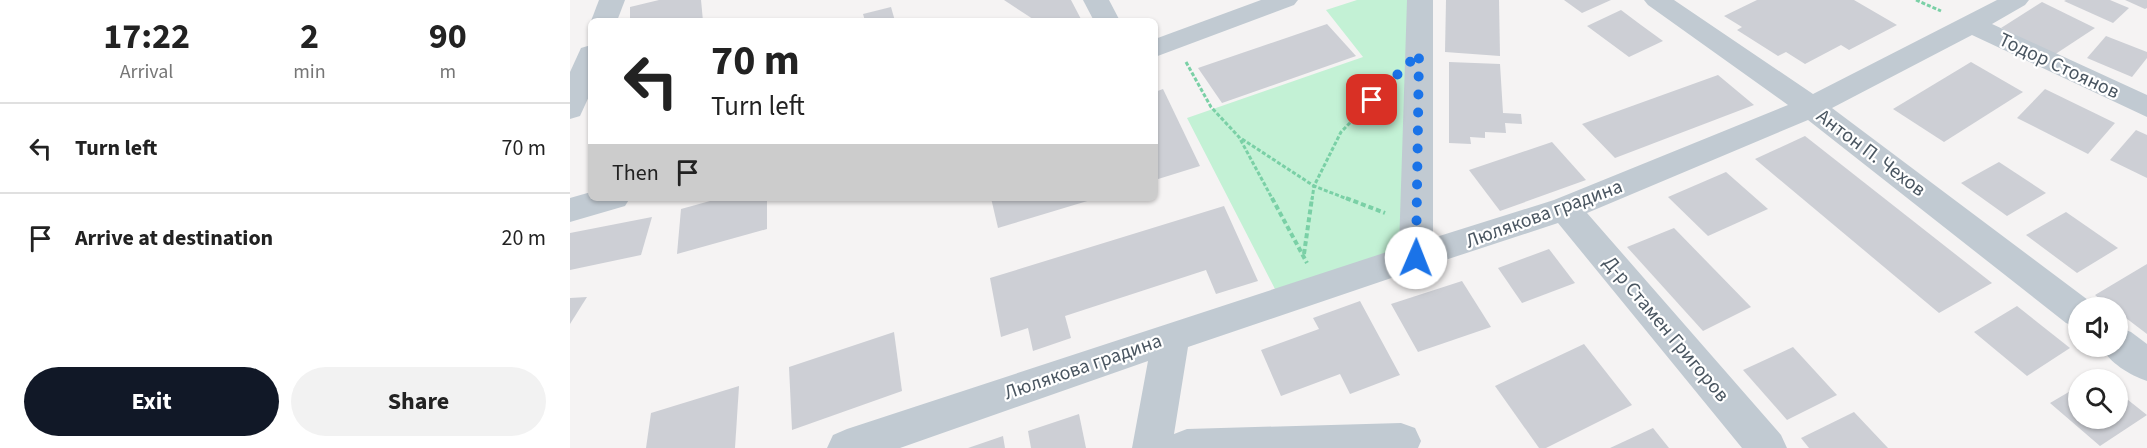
<!DOCTYPE html>
<html lang="en">
<head>
<meta charset="utf-8">
<style>
	:root { --surface:#fff; --page:#f2f2f2; --text:#222; --muted:#767676; --line:#e0e0e0; --accent:#111827 }
	body { margin:0; font-family:"Source Sans 3",sans-serif; background:var(--page); color:var(--text); height:100vh; display:flex; flex-direction:column; font-size:22px; white-space:nowrap }
	* { box-sizing:border-box; margin:0 }
	p { font-size:20px; color:var(--muted) }
	.icon { flex:none; width:33px; height:33px; fill:none; stroke:currentColor; stroke-width:2; stroke-linecap:round; stroke-linejoin:round }
	.map { position:relative; flex:1; overflow:hidden }
	.drawer { display:flex; flex-direction:column; background:var(--surface); width:570px }
	.drawer>* { flex:none }
	.guide { position:absolute; left:18px; top:18px; width:570px; height:183px; border-radius:9px; box-shadow:0 2px 4px #0004; background:#fff; color:var(--text); overflow:hidden }
	.controls { position:absolute; left:1498px; top:297px; display:grid; gap:12px }
	.controls a { display:grid; place-items:center; width:60px; height:60px; border-radius:50%; background:var(--surface); box-shadow:0 2px 4px #0004; font-size:30px }
	.pin { position:absolute; display:grid; place-items:center; width:51px; height:51px; color:#fff; margin:-26px; border-radius:12px; box-shadow:0 3px 9px #0006 }
	.me { position:absolute; width:66px; margin:-33px; rotate:1deg; stroke-linejoin:round; filter:drop-shadow(0 0 4px #0008) }
	.turn { display:flex; align-items:center; gap:21px; height:126px; padding:0 24px; font-size:27px }
	.turn .icon { width:78px; height:78px; stroke-width:2.5 }
	.turn b { display:block; font-size:42px; line-height:51px }
	.then { display:flex; align-items:center; height:57px; padding:0 24px; background:#0003; gap:12px; font-size:22px }
	.eta { display:flex; justify-content:space-evenly; align-items:center; height:102px; text-align:center }
	.eta b { font-size:36px; font-weight:700; line-height:42px }
	.button { display:flex; gap:12px; margin-top:auto; padding:12px 24px }
	.button a { flex:1; height:69px; border-radius:36px; background:var(--accent); color:#fff; font-size:24px; font-weight:700; line-height:69px; text-align:center }
	.button a+a { background:var(--page); color:var(--text) }
	ul { padding:0; list-style:none }
	li { display:flex; align-items:center; gap:18px; height:90px; padding:0 24px; border-top:2px solid var(--line) }
	li div { flex:1 }
	li b { display:block; font-size:22px }
	li em { font-style:normal }
	main { display:flex; flex:1; min-height:0 }
	.map>svg:first-child { display:block }
</style>
</head>
<body>
<main>
<section class="drawer">
<div class="eta">
<div><b>17:22</b><p>Arrival</p></div>
<div><b>2</b><p>min</p></div>
<div><b>90</b><p>m</p></div>
</div>
<ul>
<li><svg class="icon" aria-label="left" viewBox="0 0 24 24"><path d="M17 20v-9H6M10 6l-5 5 5 5"/></svg><div><b>Turn left</b></div><em>70 m</em></li>
<li><svg class="icon" aria-label="arrive" viewBox="0 0 24 24"><path d="M6 21V4h12l-3 4 3 4H6"/></svg><div><b>Arrive at destination</b></div><em>20 m</em></li>
</ul>
<div class="button"><a>Exit</a><a>Share</a></div>
</section>
<div class="map">
<svg width="1577" height="448" viewBox="0 0 1577 448">
	<rect width="100%" height="100%" fill="#f5f3f3"/>
	<path fill="#c3f1d5" d="M 787,0 L 843,0 L 834,251 L 706,291 L 617,118 L 793,57 L 756,10 Z"/>
	<g fill="#cdcfd5">
		<path d="M 89,0 L 131,0 L 133,21 L 60,21 L 60,7 Z"/>
		<path d="M 434,0 L 501,0 L 512,21 L 466,21 Z"/>
		<path d="M 876,0 L 929,0 L 930,56 L 875,52 Z"/>
		<path d="M 994,0 L 1041,0 L 1012,13 Z"/>
		<path d="M 1187,0 L 1284,0 L 1327,25 L 1279,50 L 1271,45 L 1235,64 L 1216,52 L 1208,56 L 1167,30 L 1172,27 L 1154,16 Z"/>
		<path d="M 1496,0 L 1540,0 L 1559,8 L 1543,23 L 1494,1 Z"/>
		<path d="M 1555,0 L 1577,0 L 1577,8 L 1575,9 Z"/>
		<path d="M 1472,2 L 1525,28 L 1484,55 L 1431,28 Z"/>
		<path d="M 321,7 L 325,21 L 295,21 L 293,14 Z"/>
		<path d="M 1051,10 L 1071,25 L 1093,41 L 1059,57 L 1017,26 Z"/>
		<path d="M 757,24 L 786,56 L 652,103 L 628,68 Z"/>
		<path d="M 1536,36 L 1577,52 L 1577,58 L 1562,77 L 1517,58 Z"/>
		<path d="M 879,62 L 930,64 L 933,113 L 951,114 L 952,124 L 935,123 L 936,133 L 915,132 L 915,138 L 900,137 L 901,144 L 879,143 Z"/>
		<path d="M 1401,62 L 1453,92 L 1374,142 L 1323,109 Z"/>
		<path d="M 1148,75 L 1184,105 L 1045,158 L 1012,124 Z"/>
		<path d="M 593,89 L 630,166 L 585,180 L 585,92 Z"/>
		<path d="M 1475,89 L 1545,123 L 1518,154 L 1447,118 Z"/>
		<path d="M 1566,130 L 1577,135 L 1577,178 L 1540,160 Z"/>
		<path d="M 1235,136 L 1422,283 L 1369,313 L 1185,159 Z"/>
		<path d="M 982,142 L 1016,180 L 930,211 L 899,170 Z"/>
		<path d="M 1429,162 L 1476,193 L 1437,216 L 1391,183 Z"/>
		<path d="M 1156,172 L 1198,209 L 1138,236 L 1098,197 Z"/>
		<path d="M 151,198 L 197,198 L 197,229 L 107,254 L 111,209 Z"/>
		<path d="M 421,198 L 524,198 L 524,199 L 428,228 Z"/>
		<path d="M 654,206 L 688,281 L 646,294 L 636,270 L 495,316 L 501,338 L 463,351 L 458,328 L 431,337 L 420,278 Z"/>
		<path d="M 1496,212 L 1548,248 L 1507,273 L 1456,235 Z"/>
		<path d="M 82,217 L 71,255 L 0,270 L 0,233 Z"/>
		<path d="M 1104,228 L 1181,307 L 1133,331 L 1057,247 Z"/>
		<path d="M 979,249 L 1005,283 L 952,303 L 928,268 Z"/>
		<path d="M 1577,264 L 1577,334 L 1548,312 L 1548,308 L 1541,308 L 1525,295 Z"/>
		<path d="M 892,281 L 921,327 L 848,352 L 821,304 Z"/>
		<path d="M 17,297 L 0,324 L 0,298 Z"/>
		<path d="M 790,301 L 830,375 L 780,394 L 770,374 L 711,396 L 691,350 L 749,329 L 743,318 Z"/>
		<path d="M 1447,306 L 1500,348 L 1457,376 L 1404,332 Z"/>
		<path d="M 324,332 L 332,391 L 222,430 L 219,367 Z"/>
		<path d="M 1014,344 L 1062,405 L 976,448 L 969,448 L 925,386 Z"/>
		<path d="M 1223,347 L 1267,395 L 1217,420 L 1173,370 Z"/>
		<path d="M 169,386 L 165,448 L 76,448 L 81,413 Z"/>
		<path d="M 1509,386 L 1509,418 L 1548,418 L 1548,392 L 1577,415 L 1530,446 L 1480,403 Z"/>
		<path d="M 1284,412 L 1318,448 L 1239,448 L 1231,438 Z"/>
		<path d="M 509,414 L 516,448 L 461,448 L 458,431 Z"/>
		<path d="M 1083,428 L 1099,448 L 1040,448 Z"/>
		<path d="M 433,436 L 435,448 L 398,448 Z"/>
	</g>
	<g fill="none" stroke-linecap="round" stroke-linejoin="round">
		<g stroke="#7ad0a6" stroke-width="3" stroke-dasharray="4 2" stroke-linecap="butt">
			<path d="M 1346,0 L 1371,11"/>
			<path d="M 616,62 L 641,107 L 669,137 L 703,200"/>
			<path d="M 672,139 L 744,186 L 742,200"/>
			<path d="M 780,200 L 744,186 L 771,132 L 817,85"/>
		</g>
		<g stroke="#7ad0a6" stroke-width="4" stroke-dasharray="5 3" stroke-linecap="butt">
			<path d="M 702,198 L 737,263"/>
			<path d="M 776,198 L 815,213"/>
			<path d="M 734,254 L 742,198"/>
		</g>
		<g fill="#c1cad2" fill-rule="evenodd">
			<path d="M 29,0 L 55,0 L 47,21 L 21,21 Z"/>
			<path d="M 513,0 L 539,0 L 550,21 L 524,21 Z"/>
			<path d="M 691,0 L 728,0 L 724,5 L 585,57 L 585,39 Z"/>
			<path d="M 837,0 L 863,0 L 863,238 L 984,200 L 1218,105 L 1078,5 L 1074,0 L 1104,0 L 1243,94 L 1427,0 L 1459,0 L 1455,5 L 1422,24 L 1577,95 L 1577,117 L 1402,35 L 1262,108 L 1522,303 L 1524,308 L 1509,308 L 1509,328 L 1496,323 L 1238,120 L 1017,213 L 1211,435 L 1217,448 L 1172,448 L 988,223 L 860,265 L 858,268 L 846,272 L 842,271 L 618,347 L 604,434 L 617,429 L 831,423 L 845,428 L 851,441 L 848,448 L 562,448 L 578,361 L 330,448 L 257,448 L 263,435 L 277,429 L 829,248 Z"/>
			<path d="M 21,45 L 21,92 L 10,116 L 0,119 L 0,72 L 11,48 Z"/>
			<path d="M 21,192 L 21,198 L 60,198 L 55,206 L 0,222 L 0,198 Z"/>
			<path d="M 1548,327 L 1561,332 L 1577,344 L 1577,381 C 1560,375 1539,363 1531,346 L 1548,346 Z"/>
		</g>
	</g>
	<g fill="none" stroke-linecap="round" stroke-linejoin="round">
		<path stroke="#1a73e8" stroke-width="10" stroke-dasharray="0 18" d="M 802,100 L 849,53 L 846,258"/>
	</g>
	<g text-anchor="middle" dominant-baseline="central" stroke-width="4.5" stroke-linejoin="round" paint-order="stroke">
		<g font-size="20" fill="#4a5661" stroke="#fff">
			<text transform="translate(1489 66) rotate(25)">Тодор Стоянов</text>
			<text transform="translate(1301 153) rotate(37)">Антон П. Чехов</text>
			<text transform="translate(974 214) rotate(-20)">Люлякова градина</text>
			<text transform="translate(1096 329) rotate(50)">Д-р Стамен Григоров</text>
			<text transform="translate(513 367) rotate(-19)">Люлякова градина</text>
		</g>
	</g>
</svg>
<div class="controls">
<a><svg class="icon" aria-label="sound" viewBox="0 0 24 24"><path d="M4 9h4l5-4v14l-5-4H4zM17 9q2 3 0 6"/></svg></a>
<a><svg class="icon" aria-label="search" viewBox="0 0 24 24"><circle cx="10" cy="10" r="6"/><path d="M15 15l6 6"/></svg></a>
</div>
<div class="pin" style="left:802px;top:100px;background:#d93025"><svg class="icon" aria-label="arrive" viewBox="0 0 24 24"><path d="M6 21V4h12l-3 4 3 4H6"/></svg></div>
<svg class="me" style="left:846px;top:258px" viewBox="-20 -20 40 40"><circle r="19" fill="#fff"/><path d="M0-13L10 11 0 6-10 11z" fill="#1a73e8"/></svg>
<div class="guide">
<div class="turn"><svg class="icon" aria-label="left" viewBox="0 0 24 24"><path d="M17 20v-9H6M10 6l-5 5 5 5"/></svg><div><b>70 m</b>Turn left</div></div>
<div class="then">Then<svg class="icon" aria-label="arrive" viewBox="0 0 24 24"><path d="M6 21V4h12l-3 4 3 4H6"/></svg></div>
</div>
</div>
</main>
</body>
</html>
